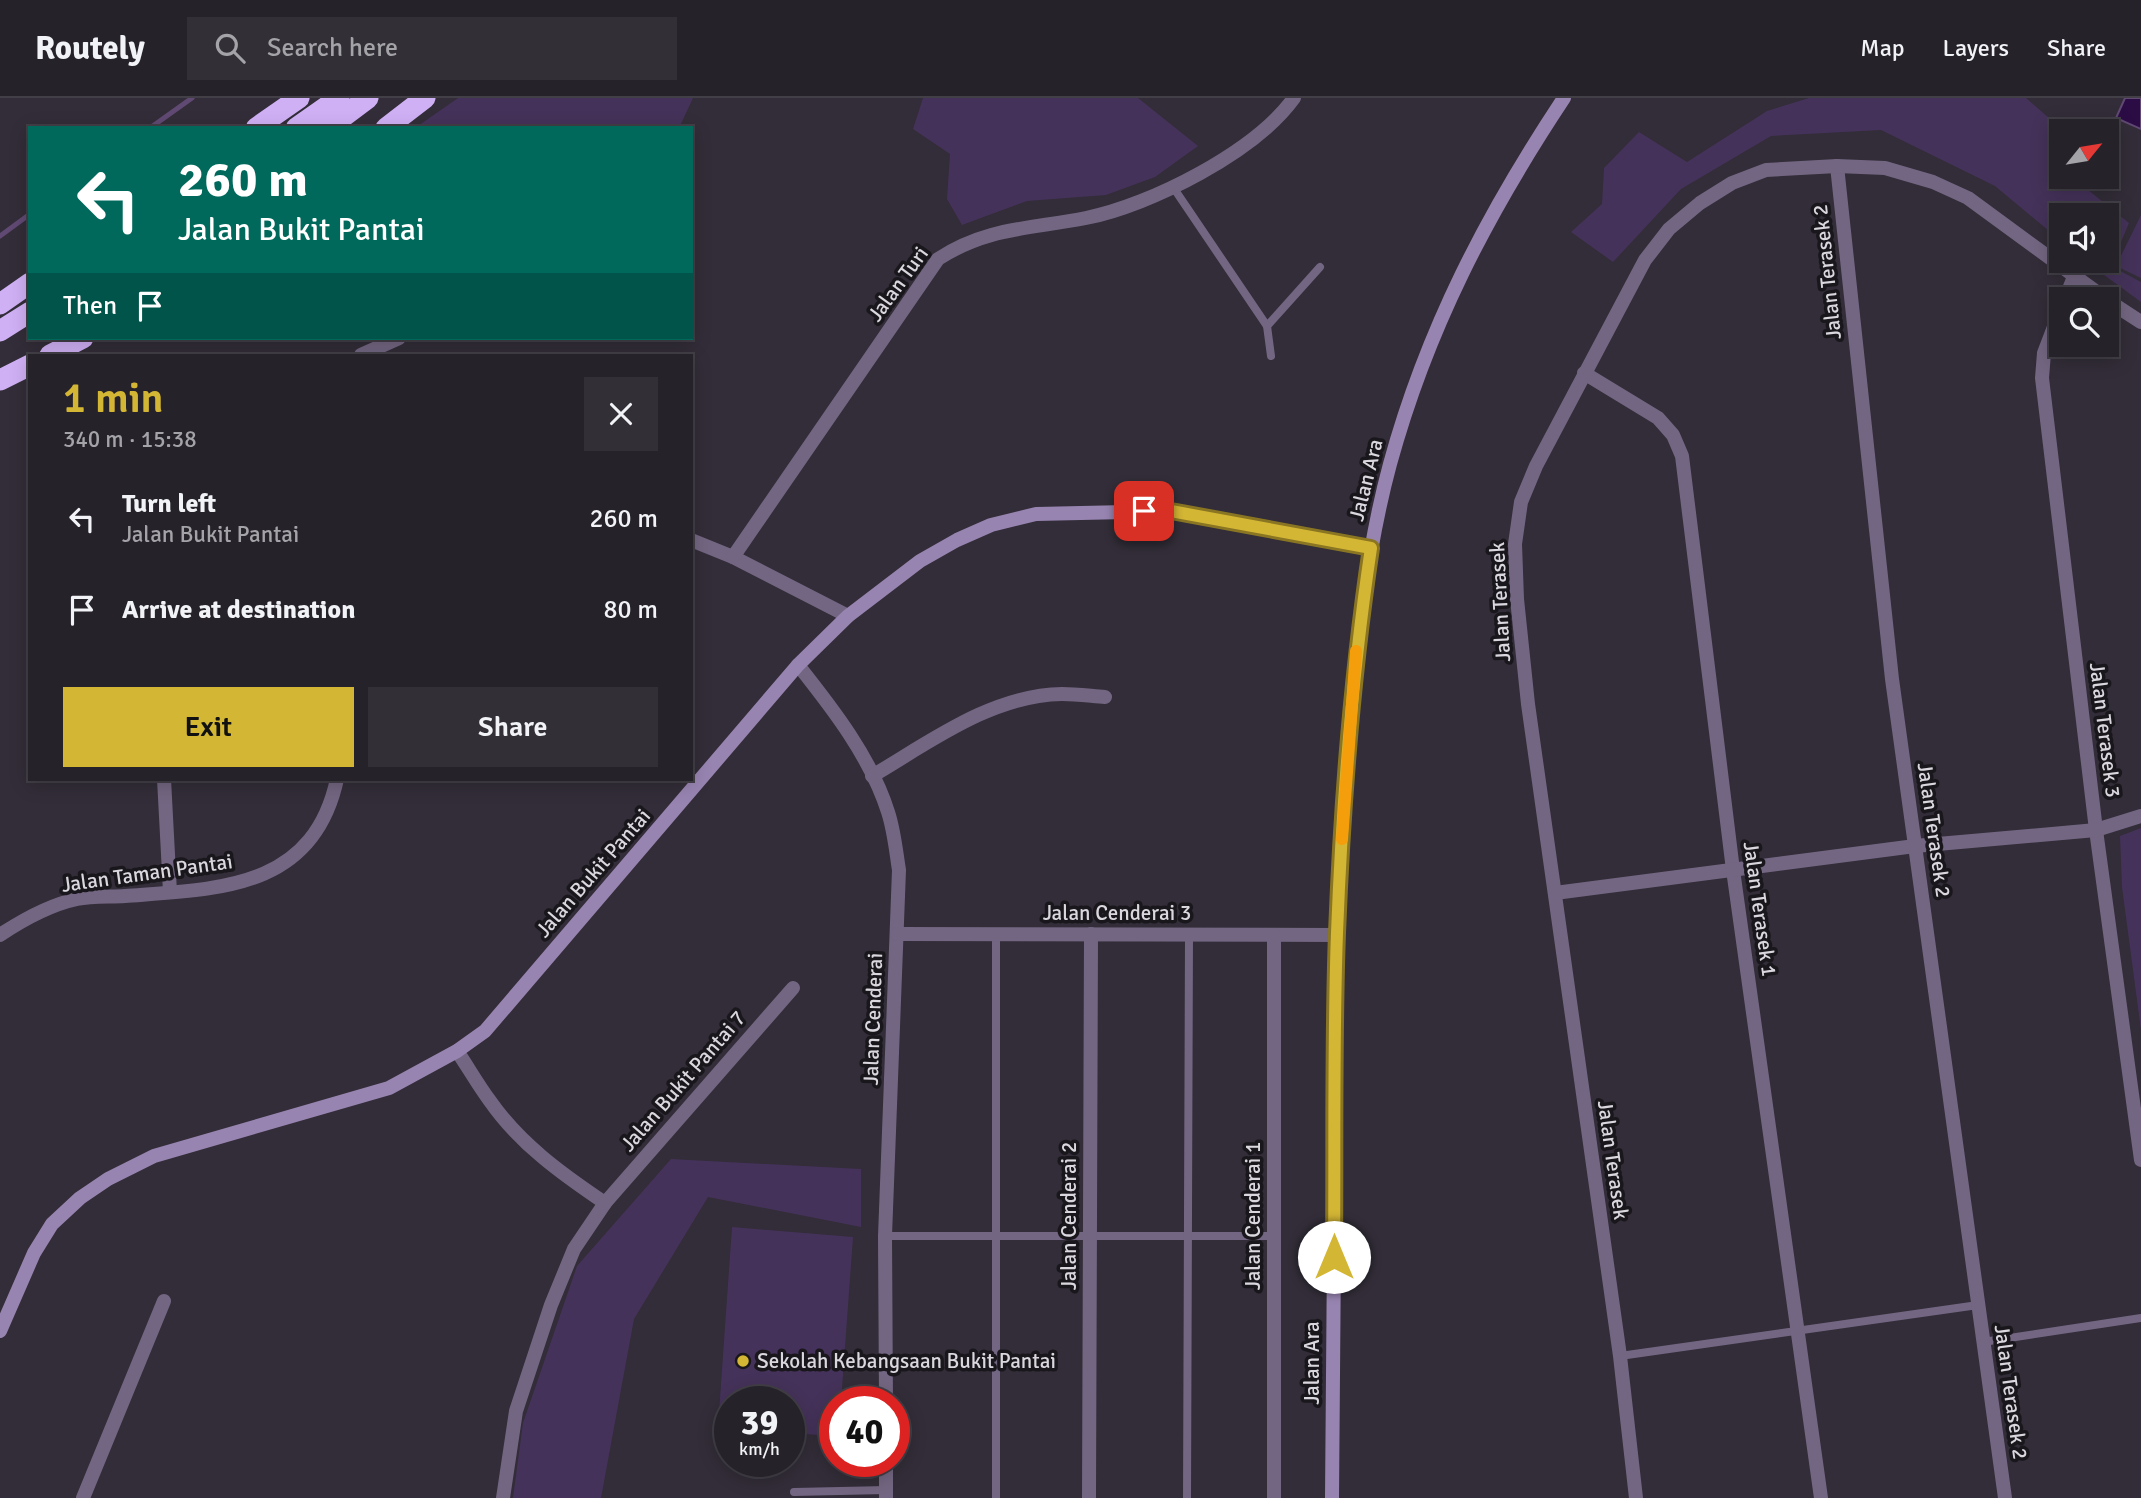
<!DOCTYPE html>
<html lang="en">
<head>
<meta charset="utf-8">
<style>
	:root { --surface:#26222a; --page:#322f36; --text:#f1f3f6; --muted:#a4a4a8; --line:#423f47; --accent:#d4b635 }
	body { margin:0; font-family:Signika,sans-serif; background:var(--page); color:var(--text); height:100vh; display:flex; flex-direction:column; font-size:26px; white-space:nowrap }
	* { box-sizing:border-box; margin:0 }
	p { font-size:23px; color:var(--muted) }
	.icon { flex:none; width:38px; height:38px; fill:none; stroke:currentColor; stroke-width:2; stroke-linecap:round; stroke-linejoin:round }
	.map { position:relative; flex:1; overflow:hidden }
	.side { position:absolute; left:28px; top:256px; width:665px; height:427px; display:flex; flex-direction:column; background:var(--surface); border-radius:0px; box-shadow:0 4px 18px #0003,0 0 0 2px var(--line) }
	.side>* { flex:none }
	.banner { position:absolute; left:28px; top:28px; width:665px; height:214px; border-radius:0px; box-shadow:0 4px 18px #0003,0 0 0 2px var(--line); background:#00695c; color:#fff; overflow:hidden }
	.needle { width:46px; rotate:60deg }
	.fabs { position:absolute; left:2049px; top:21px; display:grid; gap:14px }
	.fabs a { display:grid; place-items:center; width:70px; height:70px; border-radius:0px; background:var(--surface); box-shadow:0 4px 18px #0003,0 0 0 2px var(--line); font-size:35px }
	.speed { position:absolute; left:714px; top:1288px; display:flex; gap:14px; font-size:35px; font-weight:700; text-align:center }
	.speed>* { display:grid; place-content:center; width:91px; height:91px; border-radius:50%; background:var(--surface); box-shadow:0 4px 18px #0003,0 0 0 2px var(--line); line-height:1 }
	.speed small { font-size:18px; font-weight:400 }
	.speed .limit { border:10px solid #d22; background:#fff; color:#111 }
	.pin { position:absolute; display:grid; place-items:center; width:60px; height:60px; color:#fff; margin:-30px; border-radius:14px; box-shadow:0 4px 10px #0006 }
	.me { position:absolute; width:77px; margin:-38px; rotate:0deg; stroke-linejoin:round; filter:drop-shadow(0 0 5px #0008) }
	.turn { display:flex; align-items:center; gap:24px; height:147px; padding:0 35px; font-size:32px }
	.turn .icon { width:91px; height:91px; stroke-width:2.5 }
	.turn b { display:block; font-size:49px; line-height:60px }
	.then { display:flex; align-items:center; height:66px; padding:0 35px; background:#0003; gap:14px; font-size:26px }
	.round { display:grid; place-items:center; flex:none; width:74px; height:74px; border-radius:0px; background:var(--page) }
	.summary { display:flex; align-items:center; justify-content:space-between; height:119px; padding:0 35px }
	h1 { font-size:42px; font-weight:600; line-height:52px; color:var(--accent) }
	.cta { display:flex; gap:14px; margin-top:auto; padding:14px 35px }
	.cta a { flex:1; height:80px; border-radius:0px; background:var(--accent); color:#111; font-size:28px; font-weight:600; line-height:80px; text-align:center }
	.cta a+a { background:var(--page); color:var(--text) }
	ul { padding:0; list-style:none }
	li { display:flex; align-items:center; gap:21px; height:91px; padding:0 35px }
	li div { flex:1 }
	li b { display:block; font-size:26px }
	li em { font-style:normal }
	header { display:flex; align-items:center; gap:42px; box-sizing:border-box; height:98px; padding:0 35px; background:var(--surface); border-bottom:2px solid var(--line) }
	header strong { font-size:33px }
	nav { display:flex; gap:38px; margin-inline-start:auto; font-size:24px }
	.search { width:490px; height:63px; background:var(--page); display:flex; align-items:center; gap:18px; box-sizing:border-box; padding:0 24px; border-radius:0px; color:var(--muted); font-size:26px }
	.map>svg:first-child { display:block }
</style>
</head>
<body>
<header>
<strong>Routely</strong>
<div class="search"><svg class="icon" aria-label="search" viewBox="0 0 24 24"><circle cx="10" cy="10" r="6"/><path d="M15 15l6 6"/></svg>Search here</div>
<nav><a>Map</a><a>Layers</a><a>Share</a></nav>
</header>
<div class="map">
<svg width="2141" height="1400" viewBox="0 0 2141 1400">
	<rect width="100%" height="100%" fill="#322d38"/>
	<g fill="#45325a">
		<path d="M 458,0 L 693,0 L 679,30 L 415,30 Z"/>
		<path d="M 923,0 L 1138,0 L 1198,48 L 1155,79 L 1106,97 L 1027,103 L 962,127 L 947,101 L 950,56 L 913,31 Z"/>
		<path d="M 1809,0 L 2026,0 L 2064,33 L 2062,33 L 2062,79 L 2072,79 L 2129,125 L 2111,168 L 2141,184 L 2141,204 L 2085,163 L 2107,163 L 2107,117 L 2062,117 L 2061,143 L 1995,88 L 1881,32 L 1771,38 L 1681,91 L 1613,164 L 1571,134 L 1602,106 L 1604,70 L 1639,34 L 1687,64 L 1767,13 Z"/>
		<path d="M 2141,117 L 2141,180 L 2116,168 Z"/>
		<path d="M 2141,730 L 2141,932 L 2122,789 L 2120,738 Z"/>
		<path d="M 671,1061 L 861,1071 L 861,1129 L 708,1099 L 634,1221 L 601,1400 L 513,1400 L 523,1325 L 577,1168 Z"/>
		<path d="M 732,1129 L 853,1139 L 841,1304 L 835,1304 L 835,1338 L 789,1335 L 789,1304 L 730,1304 L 730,1330 L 718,1329 Z"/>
	</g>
	<path fill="#2c0c45" stroke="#604973" stroke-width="2" d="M 2125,0 L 2141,0 L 2141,31 L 2116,20 Z"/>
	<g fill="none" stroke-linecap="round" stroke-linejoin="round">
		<g stroke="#604973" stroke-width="5">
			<path d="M 150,30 L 192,0"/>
			<path d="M 0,138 L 30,116"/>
		</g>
		<g stroke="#736682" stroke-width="8">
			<path d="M 1173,89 L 1267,228 L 1271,258"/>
			<path d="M 1267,228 L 1320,169"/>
			<path d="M 996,835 L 996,1400"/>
			<path d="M 885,1138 L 1274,1138"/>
			<path d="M 1983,1244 L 2141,1220"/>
			<path d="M 1620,1258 L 1978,1207"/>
			<path d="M 794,1394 L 886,1392"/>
			<path d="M 1187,1400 L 1189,837"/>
		</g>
		<g stroke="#736682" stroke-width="14">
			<path d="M 1837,68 L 1892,581 L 2005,1400"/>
			<path d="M 2065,201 L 2074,179"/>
			<path d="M 2107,202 L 2141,224"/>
			<path d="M 2062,208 L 2044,255 L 2042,280 L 2096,732 L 2141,1062"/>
			<path d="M 361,257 L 399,240"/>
			<path d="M 1584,275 L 1658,320 L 1673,337 L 1682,358 L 1733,772 L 1821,1400"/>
			<path d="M 691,442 L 733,459 L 848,518"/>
			<path d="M 733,459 L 938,161 C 987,129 1031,131 1086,120 C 1151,107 1255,54 1294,0"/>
			<path d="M 798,567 C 833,611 871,660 888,714 C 894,732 896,753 899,772 L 885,1138 L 886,1304"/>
			<path d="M 872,678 C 930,644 992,597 1062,596 C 1076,596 1091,598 1105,599"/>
			<path d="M 164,681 L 170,794"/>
			<path d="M 1555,795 L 1915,748 L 2096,732 L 2141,718"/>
			<path d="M 897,836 L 1337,837"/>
			<path d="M 0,837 C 24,821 49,807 77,801 C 92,798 109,799 125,798 C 218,791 313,792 337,681"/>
			<path d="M 457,953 C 468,969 478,987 490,1003 C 520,1046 562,1076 605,1105"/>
			<path d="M 886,1363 L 886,1400"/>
			<path d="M 83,1400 L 164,1203"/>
			<path d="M 503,1400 L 516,1313 L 551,1207 L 574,1151 L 605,1105 L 793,890"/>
			<path d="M 1089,1400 L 1091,836"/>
			<path d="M 1274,1400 L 1274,837"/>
			<path d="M 1636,1400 L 1620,1258 L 1528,606 L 1517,501 L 1515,446 L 1521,404 L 1536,368 L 1645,162 L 1669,131 L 1700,105 L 1732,85 L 1766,72 L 1837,68 L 1885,70 L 1933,84 L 1968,100 L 2106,201"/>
		</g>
		<g stroke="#9884b1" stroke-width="14">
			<path d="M 0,1233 L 34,1155 L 52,1126 L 80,1100 L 108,1081 L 154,1058 L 389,990 L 457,953 L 485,933 L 798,567 L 848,518 L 920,463 L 957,442 L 991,427 L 1036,416 L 1171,413 L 1371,450"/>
			<path d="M 1332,1400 C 1333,1277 1334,1153 1335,1030 C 1336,906 1337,783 1347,660 C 1356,561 1364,462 1390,366 C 1427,231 1487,116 1564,0"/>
		</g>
		<g stroke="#d0b0f5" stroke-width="21">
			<path d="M 256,30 L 299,0"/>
			<path d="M 296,30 L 339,0"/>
			<path d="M 328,30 L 368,0"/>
			<path d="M 386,30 L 425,0"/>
			<path d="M 0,206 L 30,185"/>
			<path d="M 0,233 L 30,214"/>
			<path d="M 50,257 L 83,240"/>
			<path d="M 0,282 L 30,267"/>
		</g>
	</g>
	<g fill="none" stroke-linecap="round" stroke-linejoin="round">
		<g stroke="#8a7622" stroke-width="18">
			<path id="route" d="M 1144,413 L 1171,413 L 1371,450 C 1352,577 1342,706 1337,835 C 1333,943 1335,1051 1334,1159"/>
		</g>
		<use href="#route" stroke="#d4b635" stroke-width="12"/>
		<path stroke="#f59e0b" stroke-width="12" d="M 1342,741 L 1356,553"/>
	</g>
	<circle fill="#d4b635" stroke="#19171c" stroke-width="2.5" cx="743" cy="1263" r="7"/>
	<g text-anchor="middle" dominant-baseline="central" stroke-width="7" stroke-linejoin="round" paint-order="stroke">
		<g font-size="21" fill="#dad7de" stroke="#19171c">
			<text transform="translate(1827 174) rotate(-96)">Jalan Terasek 2</text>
			<text transform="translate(898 186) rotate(-54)">Jalan Turi</text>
			<text transform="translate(1366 382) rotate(-76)">Jalan Ara</text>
			<text transform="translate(1500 504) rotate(-93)">Jalan Terasek</text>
			<text transform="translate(2105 632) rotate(83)">Jalan Terasek 3</text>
			<text transform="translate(1934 732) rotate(82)">Jalan Terasek 2</text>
			<text transform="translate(147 775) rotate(-8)">Jalan Taman Pantai</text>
			<text transform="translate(593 775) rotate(-49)">Jalan Bukit Pantai</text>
			<text transform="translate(1760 811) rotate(82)">Jalan Terasek 1</text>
			<text x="1117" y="815">Jalan Cenderai 3</text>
			<text transform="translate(873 921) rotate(-88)">Jalan Cenderai</text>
			<text transform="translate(683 983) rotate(-49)">Jalan Bukit Pantai 7</text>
			<text transform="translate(1613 1062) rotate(82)">Jalan Terasek</text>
			<text transform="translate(1069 1118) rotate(-90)">Jalan Cenderai 2</text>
			<text transform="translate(1253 1118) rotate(-90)">Jalan Cenderai 1</text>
			<text transform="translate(1312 1265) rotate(-90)">Jalan Ara</text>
			<text transform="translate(2011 1294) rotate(82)">Jalan Terasek 2</text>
		</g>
		<g font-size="21" fill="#dad7de" stroke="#19171c" text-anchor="start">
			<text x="757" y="1263">Sekolah Kebangsaan Bukit Pantai</text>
		</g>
	</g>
</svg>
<div class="fabs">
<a><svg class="needle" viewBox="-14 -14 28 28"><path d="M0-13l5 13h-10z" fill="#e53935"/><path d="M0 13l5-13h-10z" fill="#a4a4a8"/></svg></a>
<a><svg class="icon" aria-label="sound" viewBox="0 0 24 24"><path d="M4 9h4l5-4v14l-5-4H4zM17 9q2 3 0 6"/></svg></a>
<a><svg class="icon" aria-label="search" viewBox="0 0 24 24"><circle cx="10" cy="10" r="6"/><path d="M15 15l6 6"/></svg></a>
</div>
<div class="speed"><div>39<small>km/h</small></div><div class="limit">40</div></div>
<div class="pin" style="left:1144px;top:413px;background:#d93025"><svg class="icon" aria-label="arrive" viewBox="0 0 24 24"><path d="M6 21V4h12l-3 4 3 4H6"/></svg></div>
<svg class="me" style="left:1334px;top:1159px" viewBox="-20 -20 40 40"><circle r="19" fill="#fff"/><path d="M0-13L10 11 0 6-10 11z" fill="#d4b635"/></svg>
<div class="banner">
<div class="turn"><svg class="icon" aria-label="left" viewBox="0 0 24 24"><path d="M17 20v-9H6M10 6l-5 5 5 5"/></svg><div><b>260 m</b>Jalan Bukit Pantai</div></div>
<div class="then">Then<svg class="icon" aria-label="arrive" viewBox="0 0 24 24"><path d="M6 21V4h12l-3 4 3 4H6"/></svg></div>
</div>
<section class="side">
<div class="summary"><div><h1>1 min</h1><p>340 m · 15:38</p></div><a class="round"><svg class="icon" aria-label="close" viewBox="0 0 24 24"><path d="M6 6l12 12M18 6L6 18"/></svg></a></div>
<ul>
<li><svg class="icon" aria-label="left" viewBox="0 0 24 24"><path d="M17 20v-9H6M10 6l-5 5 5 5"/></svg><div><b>Turn left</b><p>Jalan Bukit Pantai</p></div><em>260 m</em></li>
<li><svg class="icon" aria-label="arrive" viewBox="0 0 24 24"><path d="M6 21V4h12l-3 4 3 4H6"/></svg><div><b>Arrive at destination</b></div><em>80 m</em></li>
</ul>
<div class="cta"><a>Exit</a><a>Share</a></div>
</section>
</div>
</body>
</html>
